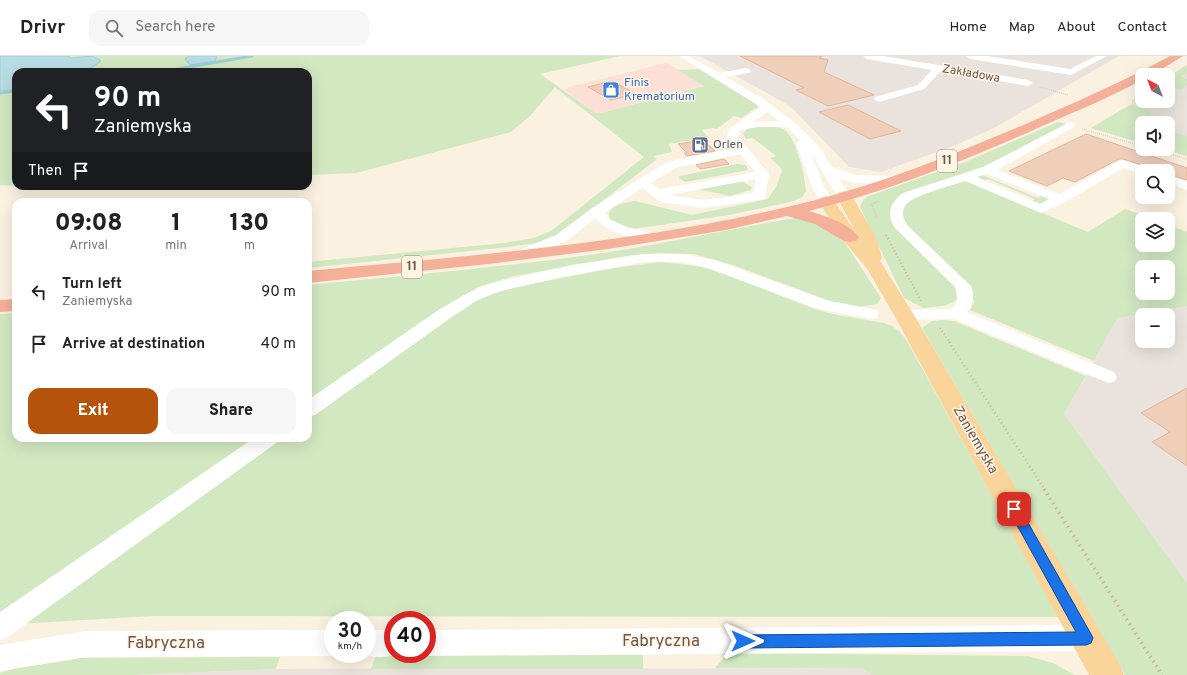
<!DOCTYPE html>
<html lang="en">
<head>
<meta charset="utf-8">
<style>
	:root { --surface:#fff; --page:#f6f6f6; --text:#222; --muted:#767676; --line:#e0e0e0; --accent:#b45309 }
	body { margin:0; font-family:Overpass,sans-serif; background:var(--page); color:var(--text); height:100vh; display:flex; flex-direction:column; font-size:15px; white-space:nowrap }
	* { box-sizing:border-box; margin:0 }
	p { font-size:13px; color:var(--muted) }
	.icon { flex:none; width:22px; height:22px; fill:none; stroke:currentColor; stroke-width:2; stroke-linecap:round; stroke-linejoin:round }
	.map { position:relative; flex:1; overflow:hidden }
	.side { position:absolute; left:12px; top:142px; width:300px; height:244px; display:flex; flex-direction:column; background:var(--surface); border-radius:12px; box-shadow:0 4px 16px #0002 }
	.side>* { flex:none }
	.banner { position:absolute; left:12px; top:12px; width:300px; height:122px; border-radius:12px; box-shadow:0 4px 16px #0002; background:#202124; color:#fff; overflow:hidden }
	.needle { width:26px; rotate:318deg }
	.fabs { position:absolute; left:1135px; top:12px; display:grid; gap:8px }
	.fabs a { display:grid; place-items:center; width:40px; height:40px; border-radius:8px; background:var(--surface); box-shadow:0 4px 16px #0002; font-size:20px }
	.speed { position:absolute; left:324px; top:555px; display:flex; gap:8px; font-size:20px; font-weight:700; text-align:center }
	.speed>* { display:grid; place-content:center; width:52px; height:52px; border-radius:50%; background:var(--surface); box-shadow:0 4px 16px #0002; line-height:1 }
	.speed small { font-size:10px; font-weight:400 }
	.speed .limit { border:6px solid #d22; background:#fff; color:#111 }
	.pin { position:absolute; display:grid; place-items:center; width:34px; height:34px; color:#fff; margin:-17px; border-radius:8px; box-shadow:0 2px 6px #0006 }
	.me { position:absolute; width:44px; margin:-22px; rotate:90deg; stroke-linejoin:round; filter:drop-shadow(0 0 3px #0008) }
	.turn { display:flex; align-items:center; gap:14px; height:84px; padding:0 16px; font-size:18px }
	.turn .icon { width:52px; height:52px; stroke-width:2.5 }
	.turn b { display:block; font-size:28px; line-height:34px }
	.then { display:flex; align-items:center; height:38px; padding:0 16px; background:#0003; gap:8px; font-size:15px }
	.eta { display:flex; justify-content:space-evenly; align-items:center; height:68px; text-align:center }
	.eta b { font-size:24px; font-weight:800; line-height:28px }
	.action { display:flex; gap:8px; margin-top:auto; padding:8px 16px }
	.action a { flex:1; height:46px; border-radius:12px; background:var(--accent); color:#fff; font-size:16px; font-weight:800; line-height:46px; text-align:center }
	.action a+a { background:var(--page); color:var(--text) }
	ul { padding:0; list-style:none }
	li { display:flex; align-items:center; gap:12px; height:52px; padding:0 16px }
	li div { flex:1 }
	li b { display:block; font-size:15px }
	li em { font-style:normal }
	header { display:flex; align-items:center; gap:24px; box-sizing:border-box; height:56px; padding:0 20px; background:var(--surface); border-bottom:1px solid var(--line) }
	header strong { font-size:19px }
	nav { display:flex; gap:22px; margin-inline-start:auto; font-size:14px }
	.search { width:280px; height:36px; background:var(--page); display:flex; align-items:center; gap:10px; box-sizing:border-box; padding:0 14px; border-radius:12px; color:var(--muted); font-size:15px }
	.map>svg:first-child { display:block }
</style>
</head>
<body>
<header>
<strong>Drivr</strong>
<div class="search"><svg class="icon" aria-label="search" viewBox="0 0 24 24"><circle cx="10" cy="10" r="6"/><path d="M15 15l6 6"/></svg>Search here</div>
<nav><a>Home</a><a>Map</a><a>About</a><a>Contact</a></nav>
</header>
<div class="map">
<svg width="1187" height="619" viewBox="0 0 1187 619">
	<rect width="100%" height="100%" fill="#fbf1e1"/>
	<path fill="#fce0d5" d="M 666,7 L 705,29 L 597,58 L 565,34 L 569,31 Z"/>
	<g fill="#eae3dd" fill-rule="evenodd">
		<path d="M 700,0 L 1119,0 L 994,72 L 956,89 L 881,116 L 849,111 L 794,54 L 783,46 Z"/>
		<path d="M 1187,9 L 1187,100 L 1164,93 L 1168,93 L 1168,67 L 1142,67 L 1142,87 L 1091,72 L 1128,50 L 1132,49 L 1132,44 L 1142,38 L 1142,45 L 1168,45 L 1168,21 Z"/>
		<path d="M 1187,250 L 1187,527 L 1064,358 L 1090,314 L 1116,262 ZM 1142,259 L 1168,259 L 1168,285 L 1142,285 Z"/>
		<path d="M 862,612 L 872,619 L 135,619 L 276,613 Z"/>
	</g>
	<g fill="#d1e8c1" fill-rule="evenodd">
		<path d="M 68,0 L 189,0 L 191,9 L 215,5 L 217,0 L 620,0 L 540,18 L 597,58 L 704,30 L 678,14 L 699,13 L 756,48 L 758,51 L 741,62 L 734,60 L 717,73 L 713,72 L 702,74 L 708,81 L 669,88 L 672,96 L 654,100 L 657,103 L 557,180 L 543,186 L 508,191 L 308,212 L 308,206 L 504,187 L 534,182 L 551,175 L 644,101 L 555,31 L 530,60 L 511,76 L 356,117 L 308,119 L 308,16 L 85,16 L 100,4 L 93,0 L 71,2 Z"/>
		<path d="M 1187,9 L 1187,18 L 1180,20 L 1187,23 L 1187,29 L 1182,33 L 1168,31 L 1168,21 Z"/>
		<path d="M 16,33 L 16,130 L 0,129 L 0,35 Z"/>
		<path d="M 1132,49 L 1144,52 L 1152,58 L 1140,67 L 1142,68 L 1142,87 L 1091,72 L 1128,50 Z"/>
		<path d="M 1058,66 L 1066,68 L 982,112 L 897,142 C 889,151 890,156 892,167 L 955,231 L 957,243 L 952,247 L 943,250 L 923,252 L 904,242 L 860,151 L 863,144 L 866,141 L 965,106 Z"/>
		<path d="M 772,70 C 777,71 783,72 787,76 C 797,87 805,120 806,135 L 802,141 L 794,145 L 729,159 L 633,173 L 613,167 L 609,162 L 609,157 L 612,152 L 623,147 L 635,145 L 692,159 L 768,143 L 776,131 L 782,115 L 781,112 L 770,102 L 776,100 L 753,82 L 746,83 L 743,78 C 747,68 763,71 772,70 Z"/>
		<path d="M 1168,75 L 1187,80 L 1187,100 L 1164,93 L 1168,93 Z"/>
		<path d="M 737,108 L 746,109 L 748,114 L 691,125 L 685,126 L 679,122 L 680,120 Z"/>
		<path d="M 982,119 L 1038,142 L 1043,139 L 1049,143 L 1040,148 L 1030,146 L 1035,143 L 988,123 L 982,126 L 976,121 Z"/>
		<path d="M 964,124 L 1088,176 L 1125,153 L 1152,163 L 1142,163 L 1142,189 L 1168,189 L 1168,169 L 1187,176 L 1187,250 L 1117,262 L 1094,305 L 970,254 L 974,246 L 968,227 L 908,174 L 902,162 C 903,155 904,149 910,145 C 921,134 949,129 964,124 ZM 1142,211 L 1168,211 L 1168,237 L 1142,237 Z"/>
		<path d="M 737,126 L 743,126 L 752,131 L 751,134 L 730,140 L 698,133 Z"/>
		<path d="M 795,162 L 814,165 L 842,182 L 881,242 L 877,248 L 860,251 L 833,246 L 733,209 L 694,198 L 659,197 L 632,199 L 514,220 L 478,231 L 308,346 L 308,229 C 400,220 491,212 582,200 C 654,190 724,174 795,162 Z"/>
		<path d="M 661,206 L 698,210 L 715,214 L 812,252 L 832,258 L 884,267 L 892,270 L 900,276 L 907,285 L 1059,561 L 152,560 L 17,568 L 280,382 L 308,382 L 308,362 L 474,245 L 511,232 L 541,226 L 614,212 Z"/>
		<path d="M 16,257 L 16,382 L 255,382 L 0,560 L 0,258 Z"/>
		<path d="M 943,264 L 954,265 L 1086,320 L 1064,358 L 1187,527 L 1187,619 L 1125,619 L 922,272 L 932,265 Z"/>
		<path d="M 728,597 L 1028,600 L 1053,607 L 1075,619 L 872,619 L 862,612 L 715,612 Z"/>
		<path d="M 376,599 L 643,599 L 643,613 L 371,613 Z"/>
		<path d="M 280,601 L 276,613 L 135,619 L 0,619 L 0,617 L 19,611 L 80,602 Z"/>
	</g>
	<g fill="#b7dee4" stroke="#9dced6">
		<path d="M 0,0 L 68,0 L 71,2 L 93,0 L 101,5 L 85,16 L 16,16 L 16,33 L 0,35 Z"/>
		<path d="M 189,0 L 217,0 L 215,5 L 190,9 L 185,3 Z"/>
	</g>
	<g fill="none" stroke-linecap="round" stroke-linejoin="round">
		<g stroke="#9dced6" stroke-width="3">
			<path d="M 160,16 L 252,0"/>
			<path d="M 0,37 L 16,35"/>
		</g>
	</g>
	<g fill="#f0cfba" stroke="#e2b59b">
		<path d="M 740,0 L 822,0 L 819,2 L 828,4 L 824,16 L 874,39 L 828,50 L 796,34 L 804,32 Z"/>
		<path d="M 612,25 L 636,38 L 611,44 L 588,31 Z"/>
		<path d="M 848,49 L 901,75 L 870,83 L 819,56 Z"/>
		<path d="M 1086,78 L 1187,112 L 1187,124 L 1168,118 L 1168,115 L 1153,115 L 1148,111 L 1123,103 L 1119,103 L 1075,126 L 1063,122 L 1047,130 L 1009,115 Z"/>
		<path d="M 703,84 L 715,95 L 687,100 L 684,97 L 687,97 L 678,88 Z"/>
		<path d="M 724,103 L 729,108 L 700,113 L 696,109 Z"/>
		<path d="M 1187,332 L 1187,410 L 1152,386 L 1170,376 L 1141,357 Z"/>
	</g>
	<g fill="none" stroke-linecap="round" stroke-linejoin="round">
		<g stroke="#d5b29d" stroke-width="1.5" stroke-dasharray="0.5 1.5" stroke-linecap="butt">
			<path d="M 1040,31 L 1068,39"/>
			<path d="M 1082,73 L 1142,90"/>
			<path d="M 1152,93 L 1187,103"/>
			<path d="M 877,145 L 872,149 L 877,162"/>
		</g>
		<g stroke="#d5b29d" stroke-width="2" stroke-dasharray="1 2.5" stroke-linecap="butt">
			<path d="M 886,179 L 921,245"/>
			<path d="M 940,272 L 950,287"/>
		</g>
		<path stroke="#d5b29d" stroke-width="2.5" stroke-dasharray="1 3" stroke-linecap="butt" d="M 949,286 L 1045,434"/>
		<path stroke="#d5b29d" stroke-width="3.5" stroke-dasharray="1.5 4" stroke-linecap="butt" d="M 1044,433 L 1162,619"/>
		<g fill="#fff" fill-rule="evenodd">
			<path d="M 679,0 L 689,0 L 719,17 L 746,12 L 749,13 L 751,15 L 749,17 L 726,21 L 762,42 L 794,66 L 817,88 L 832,111 L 856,119 L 891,120 L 895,121 L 897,124 L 895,127 L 891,128 L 854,127 L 839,122 L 850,140 L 849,143 L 839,143 L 811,97 L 823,129 L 833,145 L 831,148 L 821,148 L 811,129 L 796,87 L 800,84 L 787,71 L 758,71 L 740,74 L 738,81 L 769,118 L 765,140 L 764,143 L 704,152 L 661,146 L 642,132 L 605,156 L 611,164 L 627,171 L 654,178 L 656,181 L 654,184 L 649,185 C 631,181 607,178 596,162 L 566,185 L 522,203 L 517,204 L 512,203 L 510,200 L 512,197 L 556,179 L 592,152 L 667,106 L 735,92 L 726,81 L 729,73 L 761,51 ZM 767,56 L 779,65 L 753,66 ZM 740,98 L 755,116 L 660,133 L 651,127 L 675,112 ZM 756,123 L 753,137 L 704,144 L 669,139 Z"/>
			<path d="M 863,0 L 883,0 L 1028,24 L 1033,27 L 1028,30 L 941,15 L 924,33 L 879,46 L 874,43 L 875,41 L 918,29 L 932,14 L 867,3 Z"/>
			<path d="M 966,0 L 987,0 L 1070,13 L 1096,0 L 1107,0 L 1071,19 L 970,3 Z"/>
			<path d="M 1070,66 L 1074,67 L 1075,69 L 1074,71 L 997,114 L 1059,138 L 1119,105 L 1123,104 L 1148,112 L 1150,115 L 1142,115 L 1142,118 L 1124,112 L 1065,146 L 1041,157 L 965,125 C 952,130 910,139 904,151 C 901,157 904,163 907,169 L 971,230 C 975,240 973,248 967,256 L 1114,316 L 1117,321 L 1114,326 L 1108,327 L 954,263 L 904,264 L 898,263 L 896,259 L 898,255 L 904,254 L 952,253 C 958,247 958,240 956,232 L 894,171 C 886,157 891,146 903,137 L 983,111 ZM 987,118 L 1049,143 L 1040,148 L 977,121 Z"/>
			<path d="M 1168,119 L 1187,126 L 1187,134 L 1168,127 Z"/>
			<path d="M 645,198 L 681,198 L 714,204 L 825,244 L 877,254 L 879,258 L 877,262 L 871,263 L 815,252 L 710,213 L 681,206 L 645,206 L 571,219 L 496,236 L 476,245 L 449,263 L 315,359 L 308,361 L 308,344 L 437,255 L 464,239 L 485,229 L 571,209 Z"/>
			<path d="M 254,382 L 279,382 L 276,387 L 9,580 L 0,584 L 0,556 Z"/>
			<path d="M 1087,569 L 1096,573 L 1100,582 L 1096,591 L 1087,595 L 427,600 L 422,598 L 427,598 L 427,574 Z"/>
			<path d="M 333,574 L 333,598 L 338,598 L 333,600 L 87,601 L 0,615 L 0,589 L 87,575 Z"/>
			<path d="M 367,574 L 393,574 L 393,598 L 398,598 C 389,602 371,602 362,598 L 367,598 Z"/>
		</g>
		<path fill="#f9d59b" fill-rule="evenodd" d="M 844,135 L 850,137 L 876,181 L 882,201 L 880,205 L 914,259 L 1119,607 L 1124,619 L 1089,619 L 894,259 L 868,214 L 844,185 L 818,145 L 820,142 L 826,140 L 832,142 L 857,178 L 836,140 L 838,137 Z"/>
		<g fill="#f5b099" fill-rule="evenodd">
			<path d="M 1170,0 L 1183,0 L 1152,19 L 1142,19 L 1142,24 C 1109,42 1074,56 1040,71 C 965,105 888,135 809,155 C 823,159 850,168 859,181 L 856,185 L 850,186 L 844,185 L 815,168 L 787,160 L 726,174 L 608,193 L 488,208 L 308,227 L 308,215 C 476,199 647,187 812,145 C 886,126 957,97 1028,67 C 1076,46 1124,25 1170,0 Z"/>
			<path d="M 16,243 L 16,255 L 0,256 L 0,244 Z"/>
		</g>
	</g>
	<path fill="#1a73e8" stroke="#114b97" d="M 1014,448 L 1018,449 L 1091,578 L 1093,582 L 1091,587 L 1086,589 L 743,592 L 738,590 L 736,585 L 738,581 L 743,579 L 1076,576 L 1008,453 L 1010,449 Z"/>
	<defs>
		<g id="shop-square" transform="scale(0.9)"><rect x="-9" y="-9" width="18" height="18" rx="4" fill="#3f7fe0" stroke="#fff5e7"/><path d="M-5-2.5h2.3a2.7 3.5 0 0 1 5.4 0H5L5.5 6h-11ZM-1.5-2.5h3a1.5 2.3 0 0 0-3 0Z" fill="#fff"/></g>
		<g id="fuel-square" transform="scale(0.9)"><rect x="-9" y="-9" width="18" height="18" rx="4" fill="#5c6f8a" stroke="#fff5e7"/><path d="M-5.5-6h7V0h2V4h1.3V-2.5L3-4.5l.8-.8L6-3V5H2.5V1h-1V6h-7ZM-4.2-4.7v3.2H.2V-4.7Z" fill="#fff"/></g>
	</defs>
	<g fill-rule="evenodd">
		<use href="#shop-square" x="611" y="34"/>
		<use href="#fuel-square" x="700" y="89"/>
	</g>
	<g text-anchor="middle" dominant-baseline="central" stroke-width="3" stroke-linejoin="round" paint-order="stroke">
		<g font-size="12" fill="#725749" stroke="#fff5e7">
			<text transform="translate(971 18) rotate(10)">Zakładowa</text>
		</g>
		<g font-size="12" fill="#366cbe" stroke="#fff5e7" text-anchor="start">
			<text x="624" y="27">Finis<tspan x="624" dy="14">Krematorium</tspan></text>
		</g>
		<g font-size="12" fill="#4e5e75" stroke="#fff5e7" text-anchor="start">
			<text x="713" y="89">Orlen</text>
		</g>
		<g fill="#fff5e7" stroke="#9c8678" stroke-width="1">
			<rect x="937" y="94" width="20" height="22" rx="3"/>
			<rect x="402" y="200" width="20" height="22" rx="3"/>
		</g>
		<g font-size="13" font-weight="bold" fill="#725749">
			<text x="947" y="105">11</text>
			<text x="412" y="211">11</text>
		</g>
		<g font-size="14" fill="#725749" stroke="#fff5e7">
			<text transform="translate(975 384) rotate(60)">Zaniemyska</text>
		</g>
		<g font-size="17" fill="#725749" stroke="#fff5e7">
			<text x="661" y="586">Fabryczna</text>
			<text x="166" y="588">Fabryczna</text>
		</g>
	</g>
</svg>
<div class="fabs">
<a><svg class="needle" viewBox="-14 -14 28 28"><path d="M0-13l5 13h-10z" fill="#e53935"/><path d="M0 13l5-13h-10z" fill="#767676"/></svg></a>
<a><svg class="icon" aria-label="sound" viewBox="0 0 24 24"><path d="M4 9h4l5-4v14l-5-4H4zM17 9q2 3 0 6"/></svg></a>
<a><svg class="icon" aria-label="search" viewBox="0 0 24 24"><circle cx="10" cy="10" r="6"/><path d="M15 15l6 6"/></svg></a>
<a><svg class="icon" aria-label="layers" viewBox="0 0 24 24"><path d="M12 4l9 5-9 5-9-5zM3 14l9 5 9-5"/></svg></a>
<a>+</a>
<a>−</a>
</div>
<div class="speed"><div>30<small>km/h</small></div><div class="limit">40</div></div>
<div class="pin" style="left:1014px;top:453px;background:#d93025"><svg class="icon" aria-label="arrive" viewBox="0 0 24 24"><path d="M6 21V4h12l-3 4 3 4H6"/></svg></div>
<svg class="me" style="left:743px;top:585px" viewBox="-20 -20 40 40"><path d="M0-17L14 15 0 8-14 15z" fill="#1a73e8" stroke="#fff" stroke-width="4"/></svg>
<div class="banner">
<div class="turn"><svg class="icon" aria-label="left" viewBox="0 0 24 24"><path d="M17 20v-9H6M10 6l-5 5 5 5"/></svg><div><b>90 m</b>Zaniemyska</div></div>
<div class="then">Then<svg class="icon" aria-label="arrive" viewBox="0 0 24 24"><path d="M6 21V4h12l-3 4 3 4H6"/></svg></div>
</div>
<section class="side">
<div class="eta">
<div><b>09:08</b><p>Arrival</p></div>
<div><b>1</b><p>min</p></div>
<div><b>130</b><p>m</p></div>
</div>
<ul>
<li><svg class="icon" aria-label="left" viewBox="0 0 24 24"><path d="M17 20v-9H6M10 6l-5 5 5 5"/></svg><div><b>Turn left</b><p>Zaniemyska</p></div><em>90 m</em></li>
<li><svg class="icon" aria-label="arrive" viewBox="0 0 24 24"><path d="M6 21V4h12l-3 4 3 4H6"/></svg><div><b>Arrive at destination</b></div><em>40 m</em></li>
</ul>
<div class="action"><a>Exit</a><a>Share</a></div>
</section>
</div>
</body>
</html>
